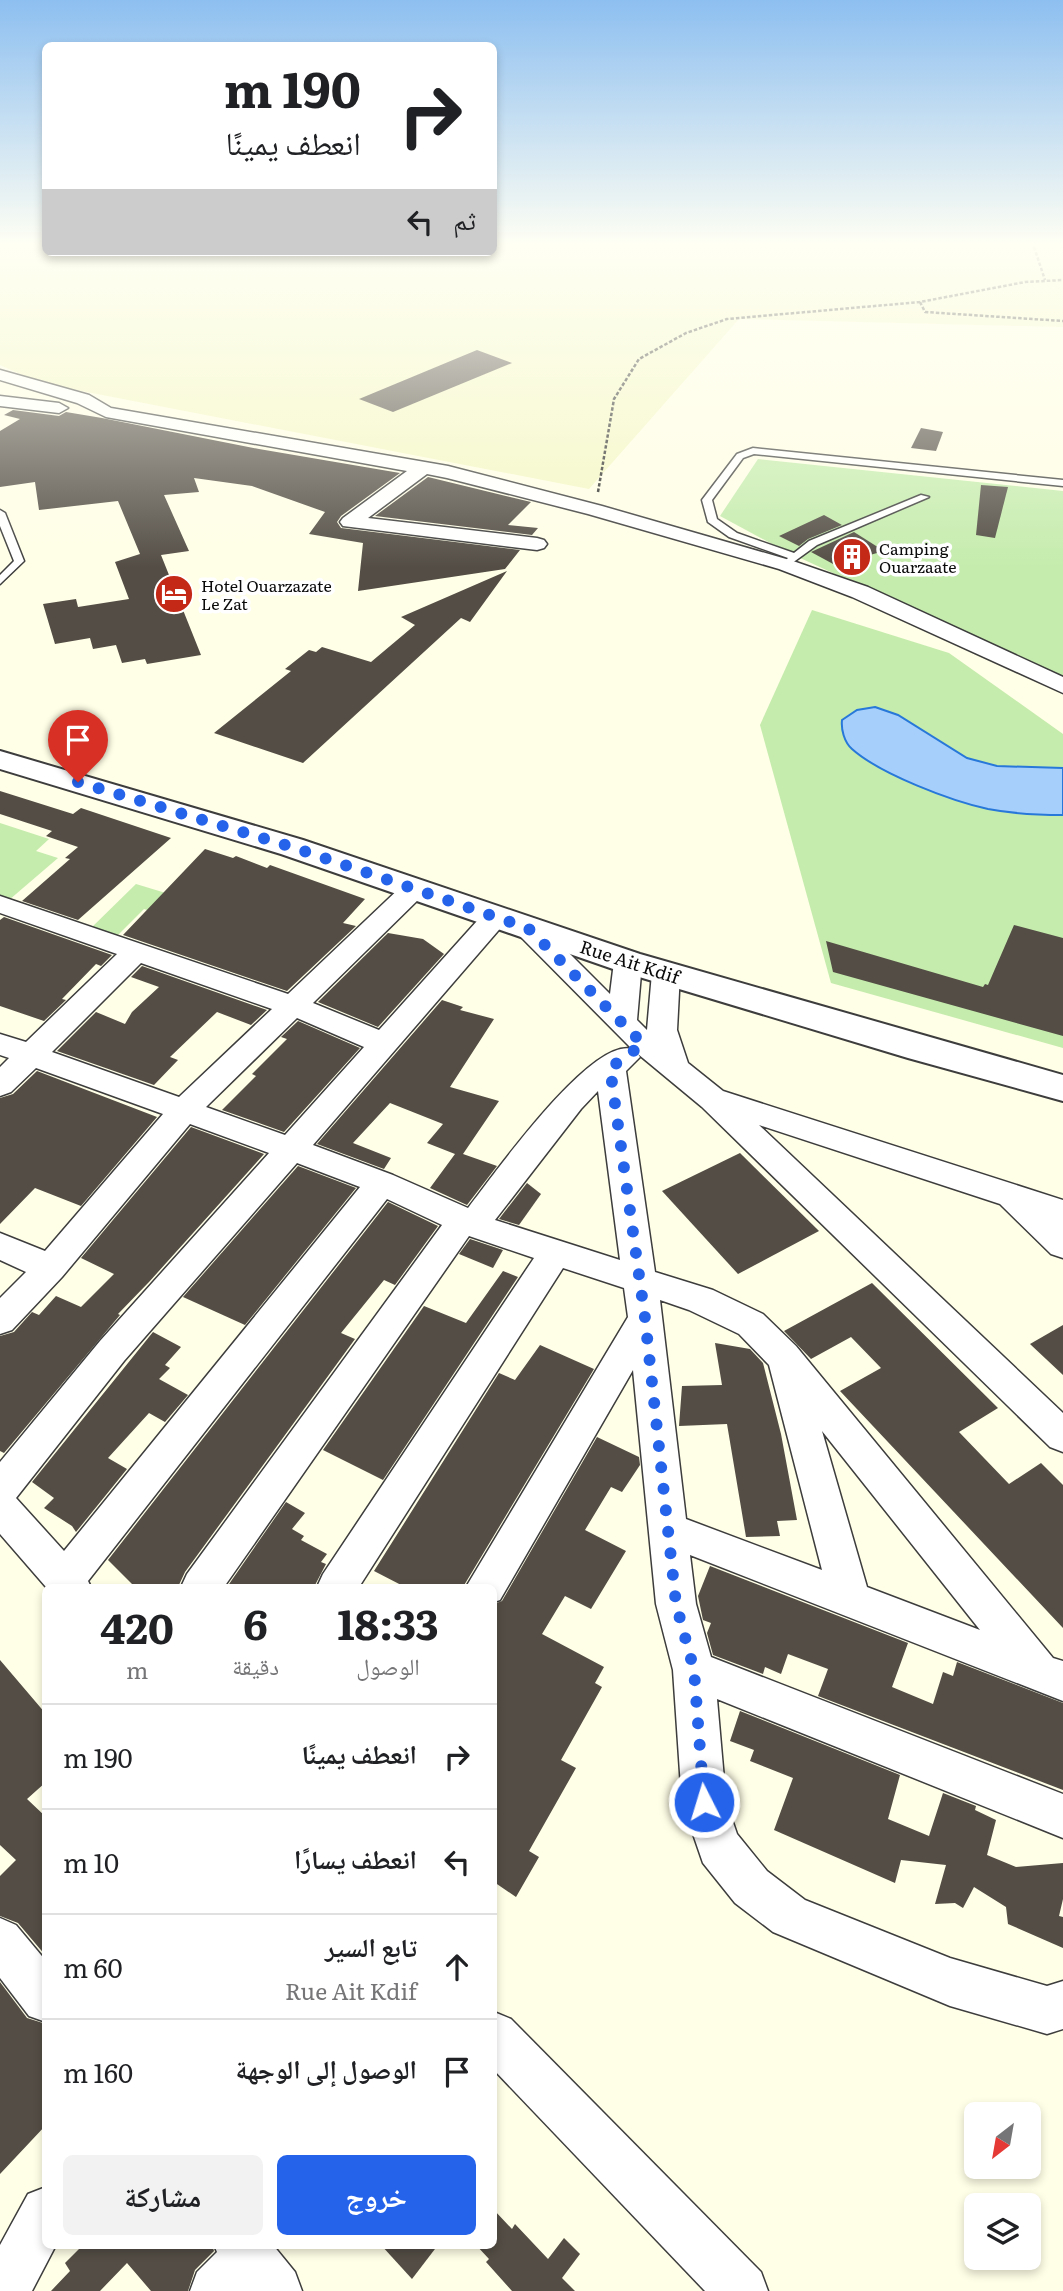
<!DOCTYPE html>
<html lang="ar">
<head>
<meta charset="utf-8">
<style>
	:root { --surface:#fff; --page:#f2f2f2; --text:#202124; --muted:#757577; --line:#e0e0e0; --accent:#2563eb }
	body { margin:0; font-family:Literata,"Noto Naskh Arabic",serif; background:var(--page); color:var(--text); direction:rtl; height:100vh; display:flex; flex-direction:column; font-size:26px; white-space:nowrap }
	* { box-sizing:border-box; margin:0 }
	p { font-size:23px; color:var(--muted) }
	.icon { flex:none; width:38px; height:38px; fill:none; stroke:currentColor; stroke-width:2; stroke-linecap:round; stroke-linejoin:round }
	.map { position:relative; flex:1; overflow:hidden; direction:ltr }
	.sheet { position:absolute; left:42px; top:1584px; width:455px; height:665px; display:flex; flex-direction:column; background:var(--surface); border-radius:10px; box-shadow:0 4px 10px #0003; direction:rtl }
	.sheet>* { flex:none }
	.hud { position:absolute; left:42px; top:42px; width:455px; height:214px; border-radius:10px; box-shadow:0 4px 10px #0003; direction:rtl; background:#fff; color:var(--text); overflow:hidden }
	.needle { width:46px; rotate:211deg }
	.buttons { position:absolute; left:964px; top:2102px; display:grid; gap:14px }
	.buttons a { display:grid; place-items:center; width:77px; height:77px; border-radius:10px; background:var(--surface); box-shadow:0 4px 10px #0003; font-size:35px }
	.pin { position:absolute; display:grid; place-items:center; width:60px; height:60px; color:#fff; margin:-72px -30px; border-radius:50% 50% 50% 0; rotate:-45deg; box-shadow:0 0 7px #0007 }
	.pin .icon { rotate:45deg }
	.me { position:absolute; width:77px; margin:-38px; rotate:355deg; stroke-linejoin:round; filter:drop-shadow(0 0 5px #0008) }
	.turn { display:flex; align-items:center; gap:24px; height:147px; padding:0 21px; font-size:32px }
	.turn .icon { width:91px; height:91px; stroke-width:2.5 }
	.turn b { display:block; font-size:49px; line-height:60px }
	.then { display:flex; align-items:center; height:66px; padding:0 21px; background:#0003; gap:14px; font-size:26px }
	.eta { display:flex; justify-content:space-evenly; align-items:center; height:119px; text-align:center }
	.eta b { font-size:42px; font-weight:700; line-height:49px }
	.cta { display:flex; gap:14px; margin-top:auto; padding:14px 21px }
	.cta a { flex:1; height:80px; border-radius:10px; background:var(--accent); color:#fff; font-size:28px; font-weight:700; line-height:80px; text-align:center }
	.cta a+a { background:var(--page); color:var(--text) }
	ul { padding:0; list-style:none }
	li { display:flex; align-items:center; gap:21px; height:105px; padding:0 21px; border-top:2px solid var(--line) }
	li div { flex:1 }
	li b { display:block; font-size:26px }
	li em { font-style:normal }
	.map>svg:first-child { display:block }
</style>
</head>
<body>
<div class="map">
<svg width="1063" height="2291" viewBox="0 0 1063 2291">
	<rect width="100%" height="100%" fill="#fffee6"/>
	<path fill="#f4f7c4" d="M 0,247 L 45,247 L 46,252 L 494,252 L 494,247 L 1063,247 L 1063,327 L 739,319 L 589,489 L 40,383 L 0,365 Z"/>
	<g fill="#c5ecad">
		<path d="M 758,459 L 1063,491 L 1063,679 L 785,551 L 720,516 Z"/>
		<path d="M 812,610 L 949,653 L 1063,734 L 1063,1048 L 831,983 L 760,725 Z"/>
		<path d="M 0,823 L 49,839 L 36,851 L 58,858 L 9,900 L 0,897 Z"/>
		<path d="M 136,884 L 169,894 L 175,919 L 144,909 L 114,939 L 89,930 Z"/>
	</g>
	<path fill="#a6cffc" stroke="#2778d9" stroke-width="2" d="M 875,707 L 898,715 L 967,758 L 997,766 L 1063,768 L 1063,815 C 1038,815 1014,814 988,809 C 951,801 880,774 852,749 C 844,742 841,729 842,720 L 857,710 Z"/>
	<g fill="#534d45">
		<path d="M 477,350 L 512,363 L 393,412 L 359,399 Z"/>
		<path d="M 13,410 L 59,416 L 66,412 L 102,418 L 259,449 L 400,473 L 341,516 L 337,522 L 341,528 L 520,550 L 505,569 L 358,591 L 363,543 L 309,534 L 325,512 L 252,486 L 194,478 L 199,492 L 164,495 L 189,551 L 161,555 L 201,655 L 147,664 L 145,659 L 122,663 L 116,645 L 93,649 L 90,638 L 55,644 L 43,604 L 76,599 L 78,607 L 129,599 L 115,562 L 140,554 L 118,501 L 39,510 L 35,482 L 0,487 L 0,431 L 20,419 L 4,415 Z"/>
		<path d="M 921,428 L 943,432 L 936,451 L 911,448 Z"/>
		<path d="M 428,477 L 531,502 L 508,525 L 538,528 L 532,535 L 375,516 Z"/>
		<path d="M 981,485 L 1008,487 L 995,538 L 976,535 Z"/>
		<path d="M 824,515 L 842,525 L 808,539 L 799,546 L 779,536 Z"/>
		<path d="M 854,532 L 884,551 L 835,565 L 811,552 Z"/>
		<path d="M 507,571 L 470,622 L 461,618 L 303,763 L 214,733 L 291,671 L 285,669 L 309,650 L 316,652 L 322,647 L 371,662 L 415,625 L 401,617 Z"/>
		<path d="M 0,791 L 73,814 L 81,808 L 171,838 L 78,920 L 22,901 L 70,859 L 65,858 L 78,847 L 46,836 L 52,831 L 0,814 Z"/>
		<path d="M 205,849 L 233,858 L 236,856 L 267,868 L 270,865 L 365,899 L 343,923 L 356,926 L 287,991 L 123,935 Z"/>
		<path d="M 4,917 L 112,955 L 101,966 L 96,964 L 62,999 L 66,1000 L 44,1021 L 0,1006 L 0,920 Z"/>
		<path d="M 1014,925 L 1063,938 L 1063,1036 L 833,972 L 826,941 L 983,987 L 985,984 L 988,985 Z"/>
		<path d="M 388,933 L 423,939 L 444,954 L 378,1027 L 318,1002 Z"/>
		<path d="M 142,966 L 267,1010 L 251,1025 L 217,1012 L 170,1057 L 178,1060 L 154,1085 L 57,1051 L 96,1012 L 125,1024 L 132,1012 L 159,987 L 131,977 Z"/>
		<path d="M 442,1000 L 463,1007 L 460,1010 L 494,1019 L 450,1087 L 499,1101 L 463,1154 L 497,1166 L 467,1205 L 430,1188 L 455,1154 L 427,1143 L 443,1124 L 390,1103 L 353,1143 L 391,1158 L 384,1169 L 317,1144 Z"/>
		<path d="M 298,1021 L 360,1048 L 284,1132 L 222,1110 L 256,1076 L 252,1074 L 287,1039 L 281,1037 Z"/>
		<path d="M 37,1071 L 157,1117 L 81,1206 L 35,1188 L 0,1224 L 0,1098 L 13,1094 Z"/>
		<path d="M 191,1127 L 264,1154 L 149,1282 L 118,1314 L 120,1315 L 4,1453 L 0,1451 L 0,1336 L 14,1332 L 32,1312 L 39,1315 L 56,1296 L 81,1307 L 114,1274 L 81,1258 Z"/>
		<path d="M 740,1153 L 819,1231 L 738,1274 L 662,1191 Z"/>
		<path d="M 298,1166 L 356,1188 L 245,1325 L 183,1297 Z"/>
		<path d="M 527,1183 L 541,1194 L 519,1225 L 499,1219 Z"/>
		<path d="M 388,1202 L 438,1226 L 395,1285 L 384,1280 L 341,1333 L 355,1339 L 185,1572 L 178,1587 L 135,1587 L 108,1560 Z"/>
		<path d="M 470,1239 L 503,1250 L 493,1268 L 459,1254 Z"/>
		<path d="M 503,1271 L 518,1277 L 383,1480 L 323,1450 L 424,1306 L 466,1323 Z"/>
		<path d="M 872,1283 L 998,1408 L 959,1432 L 1009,1484 L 1041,1463 L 1063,1485 L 1063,1628 L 840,1391 L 881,1368 L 851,1337 L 811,1359 L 784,1331 Z"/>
		<path d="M 1063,1325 L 1063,1375 L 1030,1344 Z"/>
		<path d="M 153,1332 L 181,1347 L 165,1365 L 170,1368 L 159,1379 L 188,1395 L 165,1422 L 149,1413 L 108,1458 L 127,1469 L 76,1532 L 72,1526 L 44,1508 L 54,1498 L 32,1482 Z"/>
		<path d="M 715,1343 L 750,1349 L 763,1363 L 781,1434 L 797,1520 L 777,1521 L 780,1536 L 746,1537 L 727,1424 L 679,1426 L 682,1386 L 722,1385 Z"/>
		<path d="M 540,1345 L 594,1369 L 463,1587 L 405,1587 L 374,1571 L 499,1373 L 515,1380 Z"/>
		<path d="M 597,1437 L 639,1457 L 640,1465 L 622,1492 L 611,1487 L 585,1530 L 626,1551 L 591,1609 L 565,1596 L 542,1634 L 604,1667 L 595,1683 L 602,1687 L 561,1760 L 576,1768 L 529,1851 L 539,1857 L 516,1897 L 494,1882 L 494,1604 L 502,1601 Z"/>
		<path d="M 286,1502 L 305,1513 L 292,1529 L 304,1536 L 301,1540 L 327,1554 L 321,1562 L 326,1564 L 314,1587 L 227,1587 Z"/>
		<path d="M 710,1566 L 908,1643 L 892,1687 L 933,1704 L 943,1672 L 953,1676 L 957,1662 L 1063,1703 L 1063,1790 L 818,1696 L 828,1669 L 788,1654 L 781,1674 L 765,1667 L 763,1674 L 713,1655 L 707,1633 L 711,1623 L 703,1620 L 698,1596 Z"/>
		<path d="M 0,1660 L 46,1714 L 46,1782 L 27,1799 L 46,1817 L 46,1956 L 18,1923 L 0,1916 L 0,1876 L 16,1860 L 0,1845 Z"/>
		<path d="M 740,1711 L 900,1775 L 888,1819 L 929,1836 L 943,1793 L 976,1806 L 975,1810 L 996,1820 L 987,1855 L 1016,1867 L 1063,1863 L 1063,1899 L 1059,1916 L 1063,1917 L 1063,1948 L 1008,1924 L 1006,1907 L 974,1887 L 963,1908 L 955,1903 L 935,1904 L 946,1865 L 901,1860 L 895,1883 L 774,1830 L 793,1778 L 750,1761 L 754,1750 L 730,1741 Z"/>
		<path d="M 0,1982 L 27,2018 L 46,2024 L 46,2125 L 0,2174 Z"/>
		<path d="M 494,2210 L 512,2229 L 515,2224 L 548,2259 L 564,2238 L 580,2254 L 562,2278 L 575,2291 L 512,2291 L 486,2262 L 489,2259 L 476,2245 L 494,2245 Z"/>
		<path d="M 83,2245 L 212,2245 L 214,2251 L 195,2270 L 188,2291 L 151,2291 L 127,2263 L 100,2291 L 51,2291 L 70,2271 L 65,2263 Z"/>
		<path d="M 381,2245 L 438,2245 L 412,2279 Z"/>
	</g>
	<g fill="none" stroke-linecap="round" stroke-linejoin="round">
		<g stroke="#3d3d3d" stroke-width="3">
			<g id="service">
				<path d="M 753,448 L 1063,480 L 1063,486 L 754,454 L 743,458 L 712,500 L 717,519 L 737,533 L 794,553 L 809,541 L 921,495 L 929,497 L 817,545 L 788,566 L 783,563 L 788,558 L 729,537 L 708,522 L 702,500 L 737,454 Z"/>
				<path d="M 0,510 L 5,513 L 24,561 L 0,584 L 0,575 L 14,561 L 0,526 Z"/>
			</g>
		</g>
		<g stroke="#3d3d3d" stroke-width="3">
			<g id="minor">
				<path d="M 0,370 L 89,395 L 111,408 L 448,466 L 602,506 L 793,561 L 868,587 L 1063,677 L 1063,693 L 852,597 L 779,569 L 588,514 L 447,478 L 427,474 L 368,518 L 537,538 L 544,540 L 547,544 L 544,548 L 537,550 L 343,526 L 340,522 L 343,518 L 407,471 L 106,417 L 77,403 L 0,380 Z"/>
				<path d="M 0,396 L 59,403 L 68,408 L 59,413 L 0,406 Z"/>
				<path d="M 414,881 L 423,883 L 427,889 L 423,895 L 313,1003 L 379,1030 L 486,911 L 496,909 L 506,911 L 510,917 L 313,1145 L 393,1175 L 468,1208 C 493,1176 591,1037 632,1049 L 518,934 L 514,928 L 518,922 L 528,919 L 538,922 L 610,994 L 614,962 L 618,956 L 628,953 L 638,956 L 642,962 L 637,1020 L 647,1030 L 652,973 L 656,967 L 666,964 L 676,967 L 680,973 L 677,1030 L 688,1063 L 723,1091 L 1063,1200 L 1063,1258 L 1051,1254 L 1000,1204 L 759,1125 L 1063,1413 L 1063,1452 L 1050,1447 L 702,1107 L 638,1054 L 640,1057 L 626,1071 L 655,1272 L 713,1290 L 763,1314 L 796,1346 L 1053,1658 L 1063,1661 L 1063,1701 L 690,1555 L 696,1604 L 711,1657 L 1063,1794 L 1063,1838 L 717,1699 L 726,1802 L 737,1834 L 767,1871 L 805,1900 L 950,1958 L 1047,1986 L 1063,1981 L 1063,2029 L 1047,2034 L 950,2006 L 773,1932 L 735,1903 L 703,1863 L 682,1802 L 673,1670 L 656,1604 L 633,1370 L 500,1600 L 494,1602 L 494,1587 L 466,1587 L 628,1317 L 624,1288 L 563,1268 L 359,1587 L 317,1587 L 323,1574 L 534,1258 L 469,1236 L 224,1587 L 181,1587 L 187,1574 L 442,1225 L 387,1199 L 88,1581 L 91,1587 L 46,1587 L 0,1534 L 0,1462 L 100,1341 L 269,1153 L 190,1124 L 62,1277 L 12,1330 L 0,1334 L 0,1298 L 26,1272 L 0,1260 L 0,1233 L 45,1251 L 163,1114 L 36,1068 L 11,1092 L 0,1096 L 0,1067 L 9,1058 L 0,1055 L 0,1034 L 26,1042 L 117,954 L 0,913 L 0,896 L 288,994 L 405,883 ZM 141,963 L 272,1009 L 179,1097 L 52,1052 ZM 297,1018 L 364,1047 L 285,1135 L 206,1107 ZM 598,1091 L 620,1260 L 495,1220 L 581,1109 ZM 297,1163 L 360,1187 L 64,1551 L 16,1498 L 124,1361 ZM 660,1300 L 689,1310 L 739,1334 L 769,1365 L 822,1570 L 686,1519 ZM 822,1431 L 980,1630 L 867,1587 Z"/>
				<path d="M 0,1918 L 16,1925 L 46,1961 L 46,2022 L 29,2016 L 0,1978 Z"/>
				<path d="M 494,2012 L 511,2019 L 761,2272 L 768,2291 L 705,2291 L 494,2070 Z"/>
				<path d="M 46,2187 L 46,2245 L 56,2245 L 32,2291 L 0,2291 L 0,2245 L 28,2194 Z"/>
				<path d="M 214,2245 L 273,2245 L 295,2272 L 302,2291 L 190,2291 L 197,2272 L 217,2252 Z"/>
			</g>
		</g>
		<g stroke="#3d3d3d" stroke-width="4">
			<path id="tertiary" d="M 0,751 L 303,840 L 640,954 L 1063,1075 L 1063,1101 L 908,1058 L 616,970 L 281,854 L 0,769 Z"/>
		</g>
		<g stroke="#2c2c2c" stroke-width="2.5" stroke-dasharray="3.5 2" stroke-linecap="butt">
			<path d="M 1034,247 L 1045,280"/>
			<path d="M 920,302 L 925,312 L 1063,321"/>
			<path d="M 598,492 L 614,399 L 639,359 L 686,333 L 727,319 L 920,302 L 1025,282 L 1063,280"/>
		</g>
		<use href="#service" fill="#fff" fill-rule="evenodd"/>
		<use href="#minor" fill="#fff" fill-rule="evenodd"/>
		<use href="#tertiary" fill="#fff" fill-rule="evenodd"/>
	</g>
	<linearGradient id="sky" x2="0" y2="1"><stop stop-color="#8dbff0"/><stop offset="0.43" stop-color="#fffff4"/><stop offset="1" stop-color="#fffff4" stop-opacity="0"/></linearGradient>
	<rect width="1063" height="568" fill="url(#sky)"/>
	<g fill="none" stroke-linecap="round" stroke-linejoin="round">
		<path stroke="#2563eb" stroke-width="12" stroke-dasharray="0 21.6" d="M 78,782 L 292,847 L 528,928 L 643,1044 L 610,1068 L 645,1318 L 676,1604 L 694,1670 L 704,1802"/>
	</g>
	<defs>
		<g id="building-disc" transform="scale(2.0125)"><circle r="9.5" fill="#c42817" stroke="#fff"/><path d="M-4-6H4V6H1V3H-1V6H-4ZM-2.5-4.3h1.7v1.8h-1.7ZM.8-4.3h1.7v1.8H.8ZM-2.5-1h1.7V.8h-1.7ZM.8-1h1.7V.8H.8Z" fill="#fff"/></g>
		<g id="hotel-disc" transform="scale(2.0125)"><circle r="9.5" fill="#c42817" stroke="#fff"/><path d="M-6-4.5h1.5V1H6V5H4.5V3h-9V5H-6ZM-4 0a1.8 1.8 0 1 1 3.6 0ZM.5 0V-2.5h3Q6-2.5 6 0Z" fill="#fff"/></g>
	</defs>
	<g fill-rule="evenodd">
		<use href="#building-disc" x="852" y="557"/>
		<use href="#hotel-disc" x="174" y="594"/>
	</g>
	<g text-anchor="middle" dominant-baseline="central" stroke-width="7" stroke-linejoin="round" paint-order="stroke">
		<g font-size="16" fill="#0a0a0a" stroke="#fff" text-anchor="start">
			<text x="879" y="548">Camping<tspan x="879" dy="18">Ouarzaate</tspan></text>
			<text x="201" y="585">Hotel Ouarzazate<tspan x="201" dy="18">Le Zat</tspan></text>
		</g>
		<g font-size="18" fill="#0a0a0a" stroke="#fff">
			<text transform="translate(630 961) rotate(18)">Rue Ait Kdif</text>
		</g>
	</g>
</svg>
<div class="buttons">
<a><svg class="needle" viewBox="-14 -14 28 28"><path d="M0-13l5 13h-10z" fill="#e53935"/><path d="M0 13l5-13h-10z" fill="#757577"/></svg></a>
<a><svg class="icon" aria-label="layers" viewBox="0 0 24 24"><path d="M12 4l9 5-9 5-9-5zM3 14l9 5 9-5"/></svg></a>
</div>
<div class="pin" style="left:78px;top:782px;background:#d93025"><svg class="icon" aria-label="arrive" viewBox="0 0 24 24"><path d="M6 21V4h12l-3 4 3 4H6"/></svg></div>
<svg class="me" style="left:704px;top:1802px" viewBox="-20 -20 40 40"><circle r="17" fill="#2563eb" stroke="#fff" stroke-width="3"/><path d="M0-11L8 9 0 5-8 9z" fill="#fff"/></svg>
<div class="hud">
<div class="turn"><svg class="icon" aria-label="right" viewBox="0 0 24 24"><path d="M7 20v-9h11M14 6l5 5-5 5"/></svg><div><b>190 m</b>انعطف يمينًا</div></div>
<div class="then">ثم<svg class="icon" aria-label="left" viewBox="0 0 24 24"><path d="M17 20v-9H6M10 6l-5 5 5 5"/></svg></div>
</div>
<section class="sheet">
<div class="eta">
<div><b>18:33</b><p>الوصول</p></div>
<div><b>6</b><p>دقيقة</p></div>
<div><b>420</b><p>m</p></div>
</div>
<ul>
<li><svg class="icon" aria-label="right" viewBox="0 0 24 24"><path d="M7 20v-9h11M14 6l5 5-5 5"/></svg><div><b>انعطف يمينًا</b></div><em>190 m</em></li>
<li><svg class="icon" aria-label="left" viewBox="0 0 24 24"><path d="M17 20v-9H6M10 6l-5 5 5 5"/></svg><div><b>انعطف يسارًا</b></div><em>10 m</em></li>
<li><svg class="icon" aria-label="ahead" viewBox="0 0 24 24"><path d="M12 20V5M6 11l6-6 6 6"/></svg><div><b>تابع السير</b><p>Rue Ait Kdif</p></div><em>60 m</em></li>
<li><svg class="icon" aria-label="arrive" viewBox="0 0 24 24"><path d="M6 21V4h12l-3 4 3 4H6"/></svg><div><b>الوصول إلى الوجهة</b></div><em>160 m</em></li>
</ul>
<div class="cta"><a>خروج</a><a>مشاركة</a></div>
</section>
</div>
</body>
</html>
